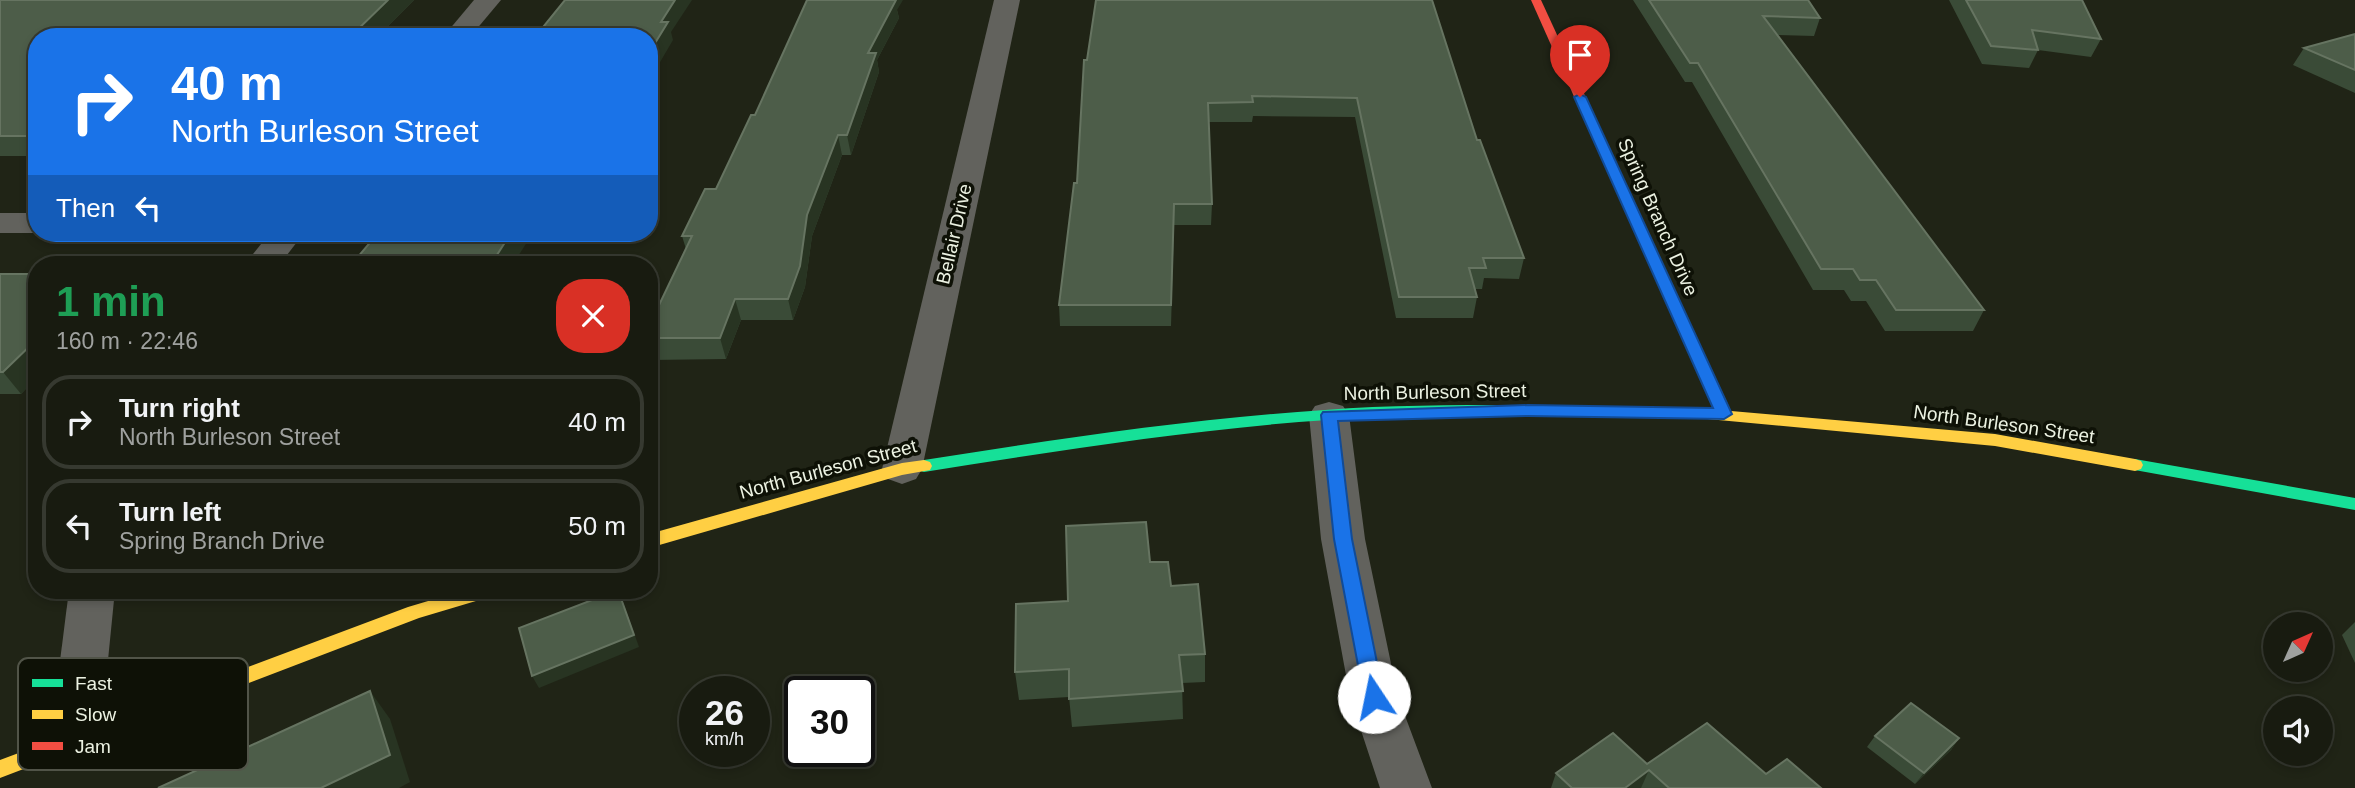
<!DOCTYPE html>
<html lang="en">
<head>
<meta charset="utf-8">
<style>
	:root { --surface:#181b10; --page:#25281e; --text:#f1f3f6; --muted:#9fa19f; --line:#363930 }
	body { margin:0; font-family:Arial,sans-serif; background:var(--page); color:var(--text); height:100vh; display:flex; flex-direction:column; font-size:26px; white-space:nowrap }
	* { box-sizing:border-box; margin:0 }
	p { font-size:23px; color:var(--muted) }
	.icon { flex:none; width:38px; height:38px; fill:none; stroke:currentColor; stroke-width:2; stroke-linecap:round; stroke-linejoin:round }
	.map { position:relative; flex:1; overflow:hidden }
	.details { position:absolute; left:28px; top:256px; width:630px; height:343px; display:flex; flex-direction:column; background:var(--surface); border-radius:28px; box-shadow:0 4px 10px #0003,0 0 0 2px var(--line) }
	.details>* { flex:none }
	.guide { position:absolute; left:28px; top:28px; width:630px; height:214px; border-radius:28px; box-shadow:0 4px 10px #0003,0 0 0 2px var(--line); background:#1a73e8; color:#fff; overflow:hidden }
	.needle { width:46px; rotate:45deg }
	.controls { position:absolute; left:2263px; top:612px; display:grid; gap:14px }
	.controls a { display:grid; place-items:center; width:70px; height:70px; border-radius:50%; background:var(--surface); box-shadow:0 4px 10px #0003,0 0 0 2px var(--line); font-size:35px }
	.speed { position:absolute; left:679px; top:676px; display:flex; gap:14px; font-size:35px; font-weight:700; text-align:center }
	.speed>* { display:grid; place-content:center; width:91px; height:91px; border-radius:50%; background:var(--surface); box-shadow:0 4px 10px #0003,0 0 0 2px var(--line); line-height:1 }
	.speed small { font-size:18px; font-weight:400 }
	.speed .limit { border:4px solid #111; border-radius:10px; background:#fff; color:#111 }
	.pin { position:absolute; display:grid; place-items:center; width:60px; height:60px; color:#fff; margin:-72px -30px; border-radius:50% 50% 50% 0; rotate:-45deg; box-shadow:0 0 7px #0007 }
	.pin .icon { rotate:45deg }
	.me { position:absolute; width:77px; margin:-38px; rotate:349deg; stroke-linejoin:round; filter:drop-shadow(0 0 5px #0008) }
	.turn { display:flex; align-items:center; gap:24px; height:147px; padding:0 28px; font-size:32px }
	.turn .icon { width:91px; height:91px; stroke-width:2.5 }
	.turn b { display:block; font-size:49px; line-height:60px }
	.then { display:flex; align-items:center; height:66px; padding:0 28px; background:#0003; gap:14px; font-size:26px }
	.round { display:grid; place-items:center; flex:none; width:74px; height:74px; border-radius:28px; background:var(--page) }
	.headline { display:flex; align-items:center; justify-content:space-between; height:119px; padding:0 28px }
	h1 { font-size:42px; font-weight:700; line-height:52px; color:#1e9e55 }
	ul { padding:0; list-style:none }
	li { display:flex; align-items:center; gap:21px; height:94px; margin:0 14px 10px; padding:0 14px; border:4px solid var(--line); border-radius:28px }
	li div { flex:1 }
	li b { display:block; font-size:26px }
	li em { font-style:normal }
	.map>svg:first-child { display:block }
</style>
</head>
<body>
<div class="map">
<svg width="2355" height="788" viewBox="0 0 2355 788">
	<rect width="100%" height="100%" fill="#202416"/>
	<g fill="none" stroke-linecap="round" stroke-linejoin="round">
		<g fill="#62625d" fill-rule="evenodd">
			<path d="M 474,0 L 501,0 L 470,37 L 443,37 Z"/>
			<path d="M 994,0 L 1020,0 L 922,469 L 916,479 L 902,484 L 888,479 L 882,469 Z"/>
			<rect x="0" y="213" width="37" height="20"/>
			<path d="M 270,233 L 304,233 L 280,264 L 245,264 Z"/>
			<path d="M 1329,402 L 1343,406 L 1349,415 L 1365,539 L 1398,697 L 1432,788 L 1380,788 L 1350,697 L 1321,539 L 1309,415 L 1315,406 Z"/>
			<path d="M 69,590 L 115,590 L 100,740 L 93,755 L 75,762 L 57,755 L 50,740 Z"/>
		</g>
		<g fill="#16e098" fill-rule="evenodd">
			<path d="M 1516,405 L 1703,409 L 1711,414 L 1703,419 C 1578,417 1453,412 1328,420 C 1192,429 1058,451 924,472 L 918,470 L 916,466 L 918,462 L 924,460 C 1057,439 1190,419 1325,410 C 1388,405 1452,405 1516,405 Z"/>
			<path d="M 2135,459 L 2355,498 L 2355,510 L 2129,469 L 2127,465 L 2129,461 Z"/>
		</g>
		<g fill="#ffcf43" fill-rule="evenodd">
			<path d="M 1661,272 L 1668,276 L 1731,411 L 1995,434 L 2135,459 L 2141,461 L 2143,465 L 2141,469 L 2135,471 L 1995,446 L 1697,418 L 1695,414 L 1697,410 L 1714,410 L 1654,276 Z"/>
			<path d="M 924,460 L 930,462 L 932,466 L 930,470 L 902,475 L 649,548 L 649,534 L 902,463 Z"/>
			<path d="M 465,590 L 498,590 L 496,595 L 419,618 L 0,778 L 0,760 L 408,607 Z"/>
		</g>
		<path fill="#f24e42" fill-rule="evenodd" d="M 1531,0 L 1541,0 L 1668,276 L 1666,279 L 1656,279 L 1654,276 Z"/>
	</g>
	<g fill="#3a4b37">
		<path d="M 0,0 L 414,0 L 377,37 L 37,37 L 37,156 L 0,156 Z"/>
		<path d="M 1096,0 L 1477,140 L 1524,258 L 1519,279 L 1484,278 L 1482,289 L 1475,289 L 1477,297 L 1473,318 L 1396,318 L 1355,117 L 1253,116 L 1252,122 L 1209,122 L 1212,204 L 1211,225 L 1174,225 L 1171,326 L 1060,326 L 1059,305 L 1077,183 L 1087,60 Z"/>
		<path d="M 1633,0 L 1808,0 L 1820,18 L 1814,36 L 1778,35 L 1984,310 L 1973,331 L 1885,331 L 1866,301 L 1851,301 L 1844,290 L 1813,290 L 1692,82 L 1685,82 Z"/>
		<path d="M 1949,0 L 2082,0 L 2101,39 L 2091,57 L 2038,50 L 2029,68 L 1982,64 Z"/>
		<path d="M 897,10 L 899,18 L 877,60 L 879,72 L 851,155 L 842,155 L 812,236 L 805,287 L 793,320 L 741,320 L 726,359 L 651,360 L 649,354 L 649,326 L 686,249 L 682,236 L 716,189 L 755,115 Z"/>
		<path d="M 2355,34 L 2355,93 L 2293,65 L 2304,48 Z"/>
		<path d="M 0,274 L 37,274 L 37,377 L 21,394 L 0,394 Z"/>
		<path d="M 1150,562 L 1171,586 L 1205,654 L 1205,682 L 1182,683 L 1183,719 L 1072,727 L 1069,697 L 1019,700 L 1015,672 L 1068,601 Z"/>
		<path d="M 2355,622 L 2355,663 L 2342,635 Z"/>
		<path d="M 1875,736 L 1959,738 L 1951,750 L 1915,784 L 1867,747 Z"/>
		<path d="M 1647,764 L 1766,774 L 1821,788 L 1551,788 L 1556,773 Z"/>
	</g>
	<g fill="#283422">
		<path d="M 388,0 L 414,0 L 377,37 L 350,37 Z"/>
		<path d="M 675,0 L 692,0 L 671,32 L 673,40 L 649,81 L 649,53 L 661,22 Z"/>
		<path d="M 890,0 L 903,0 L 897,10 L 899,18 L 877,60 L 879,72 L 851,155 L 847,135 L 868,53 Z"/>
		<path d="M 838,135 L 842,155 L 812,236 L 805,287 L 793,320 L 788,299 L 807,215 Z"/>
		<path d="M 511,233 L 533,233 L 513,264 L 498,264 L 495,258 Z"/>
		<path d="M 735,299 L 741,320 L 726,359 L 720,338 Z"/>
		<path d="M 37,339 L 37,377 L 21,394 L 3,372 Z"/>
		<path d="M 618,590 L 623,602 L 639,647 L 539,688 L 532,676 Z"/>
		<path d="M 370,691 L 390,719 L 410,782 L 399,788 L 321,788 Z"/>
		<path d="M 1959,738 L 1951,750 L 1915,784 L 1924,773 Z"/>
		<path d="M 1649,770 L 1641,788 L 1625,788 Z"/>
	</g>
	<g fill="#4d5d49" stroke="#667461" stroke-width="2">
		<path d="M 0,0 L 388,0 L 350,37 L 37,37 L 37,136 L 0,136 Z"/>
		<path d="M 565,0 L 675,0 L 661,22 L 668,22 L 649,53 L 649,37 L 535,37 Z"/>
		<path d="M 807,0 L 896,0 L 868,53 L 876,53 L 847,135 L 838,135 L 807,215 L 800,266 L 788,299 L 735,299 L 720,338 L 649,338 L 649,326 L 692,236 L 682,236 L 705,189 L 716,189 L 751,115 L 755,115 Z"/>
		<path d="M 1096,0 L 1432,0 L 1477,140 L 1480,140 L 1524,258 L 1483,258 L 1486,268 L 1469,268 L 1477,297 L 1399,297 L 1357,98 L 1252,96 L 1253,102 L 1208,103 L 1212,204 L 1174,204 L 1171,305 L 1059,305 L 1074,183 L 1077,183 L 1084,60 L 1087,60 Z"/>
		<path d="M 1649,0 L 1808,0 L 1820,18 L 1763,16 L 1984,310 L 1896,310 L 1876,280 L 1860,280 L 1853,269 L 1821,269 L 1698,63 L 1690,63 Z"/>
		<path d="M 1966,0 L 2082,0 L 2101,39 L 2032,30 L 2038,50 L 1991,46 Z"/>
		<path d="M 2355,34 L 2355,70 L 2304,48 Z"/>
		<path d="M 378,233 L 511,233 L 495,258 L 504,258 L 500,264 L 352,264 Z"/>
		<path d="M 0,274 L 37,274 L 37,339 L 3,372 L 0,372 Z"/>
		<path d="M 1146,522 L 1150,562 L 1168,562 L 1171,586 L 1198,584 L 1205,654 L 1179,655 L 1183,691 L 1069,699 L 1069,669 L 1015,672 L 1016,604 L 1068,601 L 1066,526 Z"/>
		<path d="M 618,590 L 634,635 L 532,676 L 519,628 Z"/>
		<path d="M 370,691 L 390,755 L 321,788 L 158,788 Z"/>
		<path d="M 1911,703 L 1959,738 L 1924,773 L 1875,736 Z"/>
		<path d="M 1707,723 L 1766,774 L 1787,759 L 1821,788 L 1669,788 L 1649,770 L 1625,788 L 1572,788 L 1556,773 L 1613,733 L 1647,764 Z"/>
	</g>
	<path fill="#1a73e8" stroke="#114b97" stroke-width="2" d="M 1580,94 L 1586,97 L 1732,414 L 1724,419 L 1528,416 L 1338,421 L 1352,539 L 1384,697 L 1381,703 L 1374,706 L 1367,703 L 1364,697 L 1334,539 L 1321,415 L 1323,412 L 1528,405 L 1713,408 L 1574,97 Z"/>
	<g text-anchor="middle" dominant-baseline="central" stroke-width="7" stroke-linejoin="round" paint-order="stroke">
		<g font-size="19" fill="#ecf2e2" stroke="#0e1106">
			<text transform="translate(1658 217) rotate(66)">Spring Branch Drive</text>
			<text transform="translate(954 234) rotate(-77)">Bellair Drive</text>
			<text transform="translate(1435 392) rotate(-1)">North Burleson Street</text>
			<text transform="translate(2004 424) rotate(8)">North Burleson Street</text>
			<text transform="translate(828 469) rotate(-15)">North Burleson Street</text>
		</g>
	</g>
	<rect x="18" y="658" width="230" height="112" rx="10" fill="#0e1106" stroke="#515448" stroke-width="2"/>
	<rect x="32" y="679" width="31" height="8" fill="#16e098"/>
	<rect x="32" y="710" width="31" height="9" fill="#ffcf43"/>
	<rect x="32" y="742" width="31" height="8" fill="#f24e42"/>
	<g font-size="19" fill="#ecf2e2">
		<text x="75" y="690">Fast</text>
		<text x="75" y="721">Slow</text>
		<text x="75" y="753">Jam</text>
	</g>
</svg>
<div class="controls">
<a><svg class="needle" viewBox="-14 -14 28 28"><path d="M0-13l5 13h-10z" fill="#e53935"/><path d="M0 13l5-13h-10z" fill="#9fa19f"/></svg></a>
<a><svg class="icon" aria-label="sound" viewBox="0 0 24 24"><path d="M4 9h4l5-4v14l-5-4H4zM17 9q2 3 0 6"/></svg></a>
</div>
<div class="speed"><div>26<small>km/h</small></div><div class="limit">30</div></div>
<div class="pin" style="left:1580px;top:97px;background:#d93025"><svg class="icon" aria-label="arrive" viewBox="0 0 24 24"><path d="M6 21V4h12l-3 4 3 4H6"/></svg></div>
<svg class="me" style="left:1374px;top:697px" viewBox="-20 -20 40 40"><circle r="19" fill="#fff"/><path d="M0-13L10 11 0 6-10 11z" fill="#1a73e8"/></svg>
<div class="guide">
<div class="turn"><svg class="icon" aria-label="right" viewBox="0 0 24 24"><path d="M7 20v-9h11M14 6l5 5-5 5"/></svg><div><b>40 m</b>North Burleson Street</div></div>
<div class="then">Then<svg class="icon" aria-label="left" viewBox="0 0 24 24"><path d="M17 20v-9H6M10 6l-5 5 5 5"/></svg></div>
</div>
<section class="details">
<div class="headline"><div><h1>1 min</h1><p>160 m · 22:46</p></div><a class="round" style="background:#d93025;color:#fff"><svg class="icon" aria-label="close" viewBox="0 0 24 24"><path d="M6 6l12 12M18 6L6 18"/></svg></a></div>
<ul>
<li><svg class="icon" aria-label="right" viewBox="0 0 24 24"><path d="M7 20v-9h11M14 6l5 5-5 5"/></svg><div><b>Turn right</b><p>North Burleson Street</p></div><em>40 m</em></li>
<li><svg class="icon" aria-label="left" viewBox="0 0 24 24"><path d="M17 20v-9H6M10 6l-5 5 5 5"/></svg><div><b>Turn left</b><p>Spring Branch Drive</p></div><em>50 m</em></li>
</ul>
</section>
</div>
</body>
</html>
